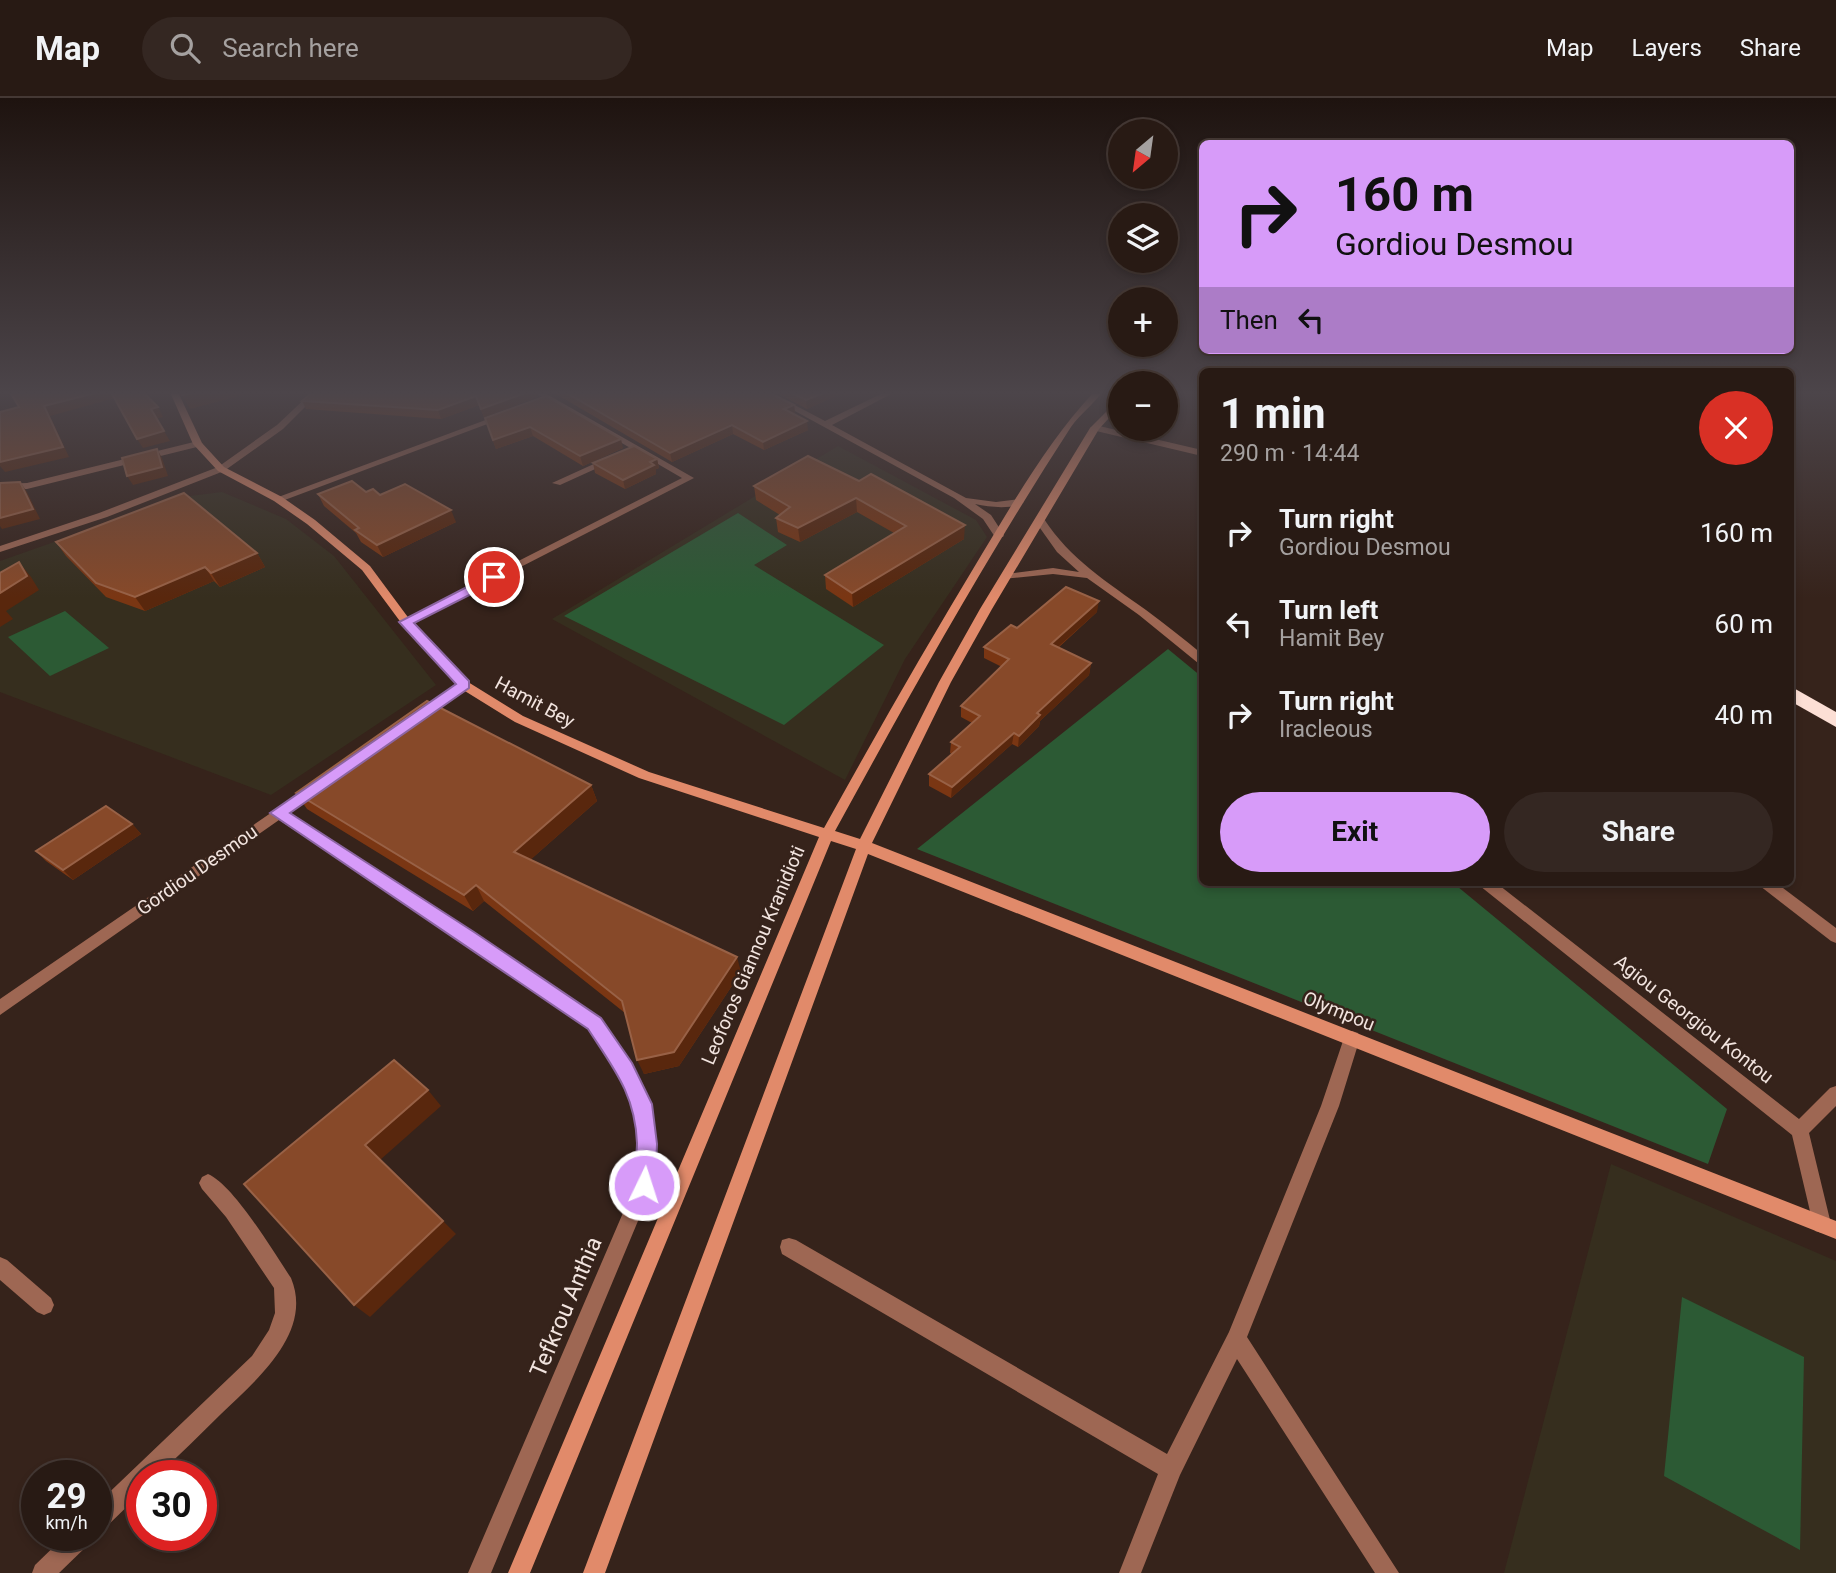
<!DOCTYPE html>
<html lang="en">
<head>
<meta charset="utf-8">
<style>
	:root { --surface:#281a14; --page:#342722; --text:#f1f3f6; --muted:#a5a1a0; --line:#443834; --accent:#d79bf9 }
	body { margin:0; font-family:Roboto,sans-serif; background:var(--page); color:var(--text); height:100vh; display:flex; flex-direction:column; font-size:26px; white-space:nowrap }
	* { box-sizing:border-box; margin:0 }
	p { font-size:23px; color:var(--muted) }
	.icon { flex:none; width:38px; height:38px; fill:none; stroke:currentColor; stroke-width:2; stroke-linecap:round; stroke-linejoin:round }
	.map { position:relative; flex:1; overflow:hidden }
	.details { position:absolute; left:1199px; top:270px; width:595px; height:518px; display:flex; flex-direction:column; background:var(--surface); border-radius:10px; box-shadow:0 4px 10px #0003,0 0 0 2px var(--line) }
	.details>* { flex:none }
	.banner { position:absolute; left:1199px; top:42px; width:595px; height:214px; border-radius:10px; box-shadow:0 4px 10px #0003,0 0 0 2px var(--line); background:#d79bf9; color:#111; overflow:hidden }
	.needle { width:46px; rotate:209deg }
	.fabs { position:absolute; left:1108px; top:21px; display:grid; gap:14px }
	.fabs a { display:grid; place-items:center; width:70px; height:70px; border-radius:50%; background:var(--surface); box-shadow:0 4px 10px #0003,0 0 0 2px var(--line); font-size:35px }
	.speed { position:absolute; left:21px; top:1362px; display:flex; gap:14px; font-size:35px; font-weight:700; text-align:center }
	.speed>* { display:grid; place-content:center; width:91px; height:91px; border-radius:50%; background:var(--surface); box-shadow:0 4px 10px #0003,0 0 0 2px var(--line); line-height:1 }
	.speed small { font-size:18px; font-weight:400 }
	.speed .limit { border:10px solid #d22; background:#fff; color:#111 }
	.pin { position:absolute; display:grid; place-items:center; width:60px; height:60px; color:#fff; margin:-30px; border:4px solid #fff; border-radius:50%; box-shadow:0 2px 7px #0007 }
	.me { position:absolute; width:77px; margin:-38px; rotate:4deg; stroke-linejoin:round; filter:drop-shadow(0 0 5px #0008) }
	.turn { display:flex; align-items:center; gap:24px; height:147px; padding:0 21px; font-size:32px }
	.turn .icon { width:91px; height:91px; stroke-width:2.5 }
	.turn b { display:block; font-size:49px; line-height:60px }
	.then { display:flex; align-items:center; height:66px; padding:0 21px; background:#0003; gap:14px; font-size:26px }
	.round { display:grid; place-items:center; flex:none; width:74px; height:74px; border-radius:37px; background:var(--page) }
	.overview { display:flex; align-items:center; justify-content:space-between; height:119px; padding:0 21px }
	h1 { font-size:42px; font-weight:700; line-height:52px }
	.action { display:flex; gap:14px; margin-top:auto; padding:14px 21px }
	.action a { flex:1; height:80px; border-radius:42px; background:var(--accent); color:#111; font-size:28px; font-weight:700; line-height:80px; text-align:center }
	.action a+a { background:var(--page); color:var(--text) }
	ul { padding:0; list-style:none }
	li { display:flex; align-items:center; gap:21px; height:91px; padding:0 21px }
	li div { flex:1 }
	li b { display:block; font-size:26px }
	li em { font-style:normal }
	header { display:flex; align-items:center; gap:42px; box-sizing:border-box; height:98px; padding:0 35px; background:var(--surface); border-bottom:2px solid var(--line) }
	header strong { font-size:33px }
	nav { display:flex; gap:38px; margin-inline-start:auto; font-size:24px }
	.search { width:490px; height:63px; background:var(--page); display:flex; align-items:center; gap:18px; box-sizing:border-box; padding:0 24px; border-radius:38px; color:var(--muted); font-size:26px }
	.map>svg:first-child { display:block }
</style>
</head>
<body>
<header>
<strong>Map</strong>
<div class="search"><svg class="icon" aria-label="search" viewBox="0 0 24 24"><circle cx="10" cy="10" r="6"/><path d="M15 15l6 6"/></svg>Search here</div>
<nav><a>Map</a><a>Layers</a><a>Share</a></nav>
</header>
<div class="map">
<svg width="1836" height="1475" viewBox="0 0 1836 1475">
	<rect width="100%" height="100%" fill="#36231b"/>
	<g fill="#362e1e">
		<path d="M 838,348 L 976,422 L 987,439 L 905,561 L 845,682 L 552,521 Z"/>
		<path d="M 222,394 L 286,421 L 334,458 L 436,587 L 271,697 L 0,594 L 0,463 L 182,399 Z"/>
		<path d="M 1611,1066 L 1836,1163 L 1836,1475 L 1504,1475 Z"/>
	</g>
	<g fill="#2c5a34">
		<path d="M 738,415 L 787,447 L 754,467 L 884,547 L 784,627 L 564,518 Z"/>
		<path d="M 65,513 L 109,550 L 50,578 L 8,539 Z"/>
		<path d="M 1168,551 L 1202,579 L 1202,784 L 1452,784 L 1727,1011 L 1708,1066 L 917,751 Z"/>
		<path d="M 1682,1199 L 1804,1259 L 1800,1452 L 1664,1378 Z"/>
	</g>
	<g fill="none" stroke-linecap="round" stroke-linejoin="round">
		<g fill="#9e6753" fill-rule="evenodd">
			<path d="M 312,294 L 320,294 L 283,331 L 224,373 L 107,419 L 0,454 L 0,448 L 99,415 L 218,369 L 277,327 Z"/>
			<path d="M 534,294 L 543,294 L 694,380 L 410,526 L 402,526 L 402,522 L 682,380 Z"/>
			<path d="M 760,294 L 770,294 L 825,323 L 885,294 L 895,294 L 832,327 L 966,400 L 996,404 L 1019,401 L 1024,404 C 1010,412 991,409 975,406 L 991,417 L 1004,437 L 1003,439 L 995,439 L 983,421 L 954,400 Z"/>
			<path d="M 499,317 L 506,319 L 282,403 L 273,401 Z"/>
			<path d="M 1095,327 L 1202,352 L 1202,358 L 1092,332 L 1090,330 Z"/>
			<path d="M 198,343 L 203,346 L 201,348 L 27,391 L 0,392 L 0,386 L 27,385 Z"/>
			<path d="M 607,360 L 615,362 L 560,387 L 552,385 Z"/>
			<path d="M 1040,420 L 1044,421 C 1070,461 1107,484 1146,512 C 1165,526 1184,541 1202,556 L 1202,566 L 1198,565 L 1139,517 L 1087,480 L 1053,476 L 1002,481 L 1002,477 L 1006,476 L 1053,470 L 1079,474 L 1057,454 L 1035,423 Z"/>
			<path d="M 464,583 L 470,587 L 468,590 L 423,621 L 415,621 L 413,618 L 415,615 Z"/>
			<path d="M 313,686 L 318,688 L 320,691 L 318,694 L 289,715 L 473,835 L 601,921 L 631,966 L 651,1006 L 656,1047 L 653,1087 L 491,1475 L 468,1475 L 635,1087 L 638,1047 L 633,1007 L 619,976 L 589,931 L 463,843 L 279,722 L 0,917 L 0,901 Z"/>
			<path d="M 1478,784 L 1495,784 L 1799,1021 L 1830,990 L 1836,988 L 1836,1008 L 1809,1035 L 1831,1126 L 1829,1133 L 1822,1135 L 1815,1133 L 1813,1126 L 1792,1037 L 1480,788 Z"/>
			<path d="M 1758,784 L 1775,784 L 1836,830 L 1836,845 L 1831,843 L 1760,788 Z"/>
			<path d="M 1352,933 L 1358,935 L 1360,940 L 1339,1008 L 1247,1239 L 1399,1475 L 1375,1475 L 1237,1261 L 1180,1377 L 1141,1475 L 1119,1475 L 1158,1376 L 782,1156 L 780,1149 L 782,1142 L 789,1140 L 796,1142 L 1167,1356 L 1229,1234 L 1321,1008 L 1344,940 L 1346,935 Z"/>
			<path d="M 208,1076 C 234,1087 274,1155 291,1180 C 314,1235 255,1283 221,1316 C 200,1337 179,1357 158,1377 L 142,1377 L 142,1394 L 104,1431 L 96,1434 L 96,1407 L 252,1258 L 269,1232 L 275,1215 L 274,1190 L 226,1119 L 202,1091 L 199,1085 L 202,1079 Z"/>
			<path d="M 0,1159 L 7,1162 L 51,1200 L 54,1207 L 51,1214 L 44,1217 L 37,1214 L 0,1182 Z"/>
			<path d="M 66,1437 L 93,1437 L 90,1445 L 59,1475 L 32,1475 L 35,1467 Z"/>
		</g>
		<path fill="#e18a6a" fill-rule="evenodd" d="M 170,294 L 178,294 L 202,345 L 224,369 L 282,399 L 315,422 L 370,468 L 410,522 L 468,584 L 523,618 L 649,674 L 824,730 C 875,638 927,547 982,456 C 1016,400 1049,342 1094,294 L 1102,294 C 1094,306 1080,316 1071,329 C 986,460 910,596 835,733 L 860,741 L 939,584 L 980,511 L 1090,330 L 1120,300 L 1120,308 L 1099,331 L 992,511 L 951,584 L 872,745 L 1836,1123 L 1836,1141 L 868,756 L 605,1475 L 583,1475 L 856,751 L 831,743 L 530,1475 L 508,1475 L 819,739 L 639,680 L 515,624 L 460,590 L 402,526 L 362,472 L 307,426 L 274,403 L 218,373 L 193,346 Z"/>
		<path fill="#fcdfd5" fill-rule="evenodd" d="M 1790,588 L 1836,614 L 1836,629 L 1790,603 Z"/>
	</g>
	<g fill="#7a3613">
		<path d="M 313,294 L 536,294 L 537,299 L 484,319 L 479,307 L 441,321 L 306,311 L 302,303 Z"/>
		<path d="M 550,294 L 768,294 L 794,307 L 795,316 L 808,332 L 764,352 L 733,336 L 672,364 L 556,296 Z"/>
		<path d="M 775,294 L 852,294 L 846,297 L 842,295 L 807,311 Z"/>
		<path d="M 546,298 L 623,350 L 583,368 L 533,338 L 496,351 L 485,320 Z"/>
		<path d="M 808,358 L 964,441 L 853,509 L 826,491 L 825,477 L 894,435 L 857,414 L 800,444 L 778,434 L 776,420 L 780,417 L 756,402 L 754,388 Z"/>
		<path d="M 657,361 L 659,370 L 656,371 L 656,376 L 625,391 L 595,375 L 593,365 Z"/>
		<path d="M 366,394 L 380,397 L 456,424 L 383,459 L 361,444 L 356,435 L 324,408 L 318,396 Z"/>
		<path d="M 56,444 L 257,455 L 265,469 L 220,489 L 214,483 L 145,513 L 106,499 L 66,458 Z"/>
		<path d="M 1097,514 L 1058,550 L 1091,565 L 1089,577 L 1040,623 L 1039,628 L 1018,649 L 1012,646 L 951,700 L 929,688 L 929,676 L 952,656 L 950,655 L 951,644 L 972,625 L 961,619 L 961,608 L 1002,569 L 984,560 L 984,549 Z"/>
		<path d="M 591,687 L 597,703 L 530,762 L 741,874 L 679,968 L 644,976 L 625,915 L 484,803 L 473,813 L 307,711 L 296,695 Z"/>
		<path d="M 132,726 L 141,736 L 73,782 L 46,763 L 36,753 Z"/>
	</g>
	<g fill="#59270d">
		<path d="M 99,294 L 111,294 L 115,300 L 50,318 L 69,359 L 5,374 L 0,368 L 0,364 L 44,308 Z"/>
		<path d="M 196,294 L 241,294 L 243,297 L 190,311 L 182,297 Z"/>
		<path d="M 528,294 L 536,294 L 537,299 L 484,319 L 481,311 Z"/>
		<path d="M 826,294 L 842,294 L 842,295 L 807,311 L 806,302 Z"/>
		<path d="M 476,298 L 479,307 L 441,321 L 438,312 Z"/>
		<path d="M 794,307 L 795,316 L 784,311 Z"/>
		<path d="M 158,309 L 163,319 L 156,321 L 151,311 Z"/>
		<path d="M 807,323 L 808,332 L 764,352 L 763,344 Z"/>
		<path d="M 732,327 L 733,336 L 672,364 L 670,355 Z"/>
		<path d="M 530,329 L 533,338 L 496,351 L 493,342 Z"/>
		<path d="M 164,333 L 170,343 L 143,350 L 137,341 Z"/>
		<path d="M 621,341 L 623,350 L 583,368 L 580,358 Z"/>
		<path d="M 157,351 L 162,360 L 168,378 L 133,387 L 127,378 Z"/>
		<path d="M 657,361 L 659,370 L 656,371 L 656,376 L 625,391 L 623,382 L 650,364 Z"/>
		<path d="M 20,384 L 27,394 L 40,421 L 2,431 L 0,428 L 0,420 Z"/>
		<path d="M 856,400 L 857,414 L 800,444 L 798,430 Z"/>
		<path d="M 451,412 L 456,424 L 383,459 L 377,447 Z"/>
		<path d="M 965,427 L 964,441 L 853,509 L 852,495 Z"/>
		<path d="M 257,455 L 265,469 L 220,489 L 211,475 Z"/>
		<path d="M 19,464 L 31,479 L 39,492 L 6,513 L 13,521 L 0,529 L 0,495 Z"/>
		<path d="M 205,469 L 214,483 L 145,513 L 135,499 Z"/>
		<path d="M 1099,503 L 1097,514 L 1049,557 L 1051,546 Z"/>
		<path d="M 1091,565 L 1089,577 L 1040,623 L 1039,628 L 1018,649 L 1019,638 L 1037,615 Z"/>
		<path d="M 1014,635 L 1012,646 L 951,700 L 952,689 Z"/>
		<path d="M 591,687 L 597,703 L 521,770 L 514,754 Z"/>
		<path d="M 132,726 L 141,736 L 73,782 L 63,772 Z"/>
		<path d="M 476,787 L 484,803 L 473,813 L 464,797 Z"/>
		<path d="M 737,859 L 741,874 L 679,968 L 644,976 L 637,962 Z"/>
		<path d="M 428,992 L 441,1008 L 380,1062 L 365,1047 Z"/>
		<path d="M 443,1123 L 456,1136 L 370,1219 L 354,1207 Z"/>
	</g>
	<g fill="#874929" stroke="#986146" stroke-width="2">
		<path d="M 10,294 L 99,294 L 44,308 L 63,349 L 0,364 L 0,314 L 19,309 Z"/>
		<path d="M 111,294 L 143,294 L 158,309 L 151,311 L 164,333 L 137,341 Z"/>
		<path d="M 181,294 L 196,294 L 182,297 Z"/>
		<path d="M 313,294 L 528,294 L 481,311 L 476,298 L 438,312 L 302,303 Z"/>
		<path d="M 565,294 L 768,294 L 794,307 L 784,311 L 807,323 L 763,344 L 732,327 L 670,355 Z"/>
		<path d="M 790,294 L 826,294 L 806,302 Z"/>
		<path d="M 546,298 L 621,341 L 580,358 L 530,329 L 493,342 L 485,320 Z"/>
		<path d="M 634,348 L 657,361 L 650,364 L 654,367 L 623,382 L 593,365 Z"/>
		<path d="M 157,351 L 162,369 L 127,378 L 122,360 Z"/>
		<path d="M 808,358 L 859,383 L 871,376 L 965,427 L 852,495 L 825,477 L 906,428 L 856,400 L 798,430 L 776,420 L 790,409 L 754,388 Z"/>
		<path d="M 352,383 L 366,394 L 373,391 L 380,397 L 405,386 L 451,412 L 377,447 L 355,432 L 359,430 L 318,396 Z"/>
		<path d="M 20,384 L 33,411 L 0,420 L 0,385 Z"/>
		<path d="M 184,395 L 257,455 L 211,475 L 205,469 L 135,499 L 96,485 L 56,444 Z"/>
		<path d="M 19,464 L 27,478 L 0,495 L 0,475 Z"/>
		<path d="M 1066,489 L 1099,503 L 1051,546 L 1091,565 L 1037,615 L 1040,617 L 1019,638 L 1014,635 L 952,689 L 929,676 L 960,649 L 951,644 L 980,618 L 961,608 L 1009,561 L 984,549 L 1011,527 L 1017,530 Z"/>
		<path d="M 427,603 L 591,687 L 514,754 L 737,859 L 674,954 L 637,962 L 622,903 L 476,787 L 464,797 L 296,695 Z"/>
		<path d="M 106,708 L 132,726 L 63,772 L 36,753 Z"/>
		<path d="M 394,962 L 428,992 L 365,1047 L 443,1123 L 354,1207 L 244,1086 Z"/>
	</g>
	<linearGradient id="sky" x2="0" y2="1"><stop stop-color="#1e130f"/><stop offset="0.59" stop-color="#4c454a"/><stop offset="1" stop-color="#4c454a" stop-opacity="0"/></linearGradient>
	<rect width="1836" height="500" fill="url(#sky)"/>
	<path fill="#d79bf9" stroke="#8c65a2" stroke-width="2" d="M 494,475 L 500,479 L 499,482 L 414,525 L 469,583 L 469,590 L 290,715 L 474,834 L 601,920 L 632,965 L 652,1006 L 657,1046 L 655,1087 L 652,1094 L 644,1097 L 637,1094 C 631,1079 637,1061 637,1045 C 635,996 614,971 588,931 L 270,715 L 456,586 L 399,524 Z"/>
	<g text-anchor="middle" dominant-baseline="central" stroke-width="5" stroke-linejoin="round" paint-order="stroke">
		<g font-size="19" fill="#f2e4df" stroke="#36231b">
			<text transform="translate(535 604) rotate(28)">Hamit Bey</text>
			<text transform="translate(197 772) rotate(-35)">Gordiou Desmou</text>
			<text transform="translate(753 857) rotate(-67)">Leoforos Giannou Kranidioti</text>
			<text transform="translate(1339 913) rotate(22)">Olympou</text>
			<text transform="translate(1694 921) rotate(38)">Agiou Georgiou Kontou</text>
		</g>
		<g font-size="23" fill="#f2e4df" stroke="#36231b">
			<text transform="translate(566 1209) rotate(-67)">Tefkrou Anthia</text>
		</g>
	</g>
</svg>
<div class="fabs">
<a><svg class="needle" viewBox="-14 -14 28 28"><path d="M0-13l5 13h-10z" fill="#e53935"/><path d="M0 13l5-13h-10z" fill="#a5a1a0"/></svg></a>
<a><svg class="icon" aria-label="layers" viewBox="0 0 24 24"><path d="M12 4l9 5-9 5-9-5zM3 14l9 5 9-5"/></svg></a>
<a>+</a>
<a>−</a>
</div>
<div class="speed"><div>29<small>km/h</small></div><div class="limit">30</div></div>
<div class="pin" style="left:494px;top:479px;background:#d93025"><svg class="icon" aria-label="arrive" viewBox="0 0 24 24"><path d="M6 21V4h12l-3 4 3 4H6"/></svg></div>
<svg class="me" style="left:644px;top:1087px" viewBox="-20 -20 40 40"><circle r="17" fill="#d79bf9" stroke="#fff" stroke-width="3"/><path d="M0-11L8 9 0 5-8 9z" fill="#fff"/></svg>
<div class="banner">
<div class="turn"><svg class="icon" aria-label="right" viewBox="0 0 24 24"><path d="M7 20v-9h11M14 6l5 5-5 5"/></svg><div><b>160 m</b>Gordiou Desmou</div></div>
<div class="then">Then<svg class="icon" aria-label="left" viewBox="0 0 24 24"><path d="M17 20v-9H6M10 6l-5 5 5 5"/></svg></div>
</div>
<section class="details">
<div class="overview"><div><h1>1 min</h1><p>290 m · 14:44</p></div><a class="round" style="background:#d93025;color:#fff"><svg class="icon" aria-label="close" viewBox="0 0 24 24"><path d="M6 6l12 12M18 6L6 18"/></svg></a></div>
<ul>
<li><svg class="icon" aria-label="right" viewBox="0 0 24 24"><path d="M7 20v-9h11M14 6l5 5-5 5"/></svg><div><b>Turn right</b><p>Gordiou Desmou</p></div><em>160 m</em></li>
<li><svg class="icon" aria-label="left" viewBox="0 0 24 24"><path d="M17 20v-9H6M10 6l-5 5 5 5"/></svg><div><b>Turn left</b><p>Hamit Bey</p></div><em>60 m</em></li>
<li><svg class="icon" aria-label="right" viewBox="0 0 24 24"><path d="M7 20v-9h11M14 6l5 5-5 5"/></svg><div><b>Turn right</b><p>Iracleous</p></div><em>40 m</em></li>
</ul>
<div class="action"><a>Exit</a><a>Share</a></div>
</section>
</div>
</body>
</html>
